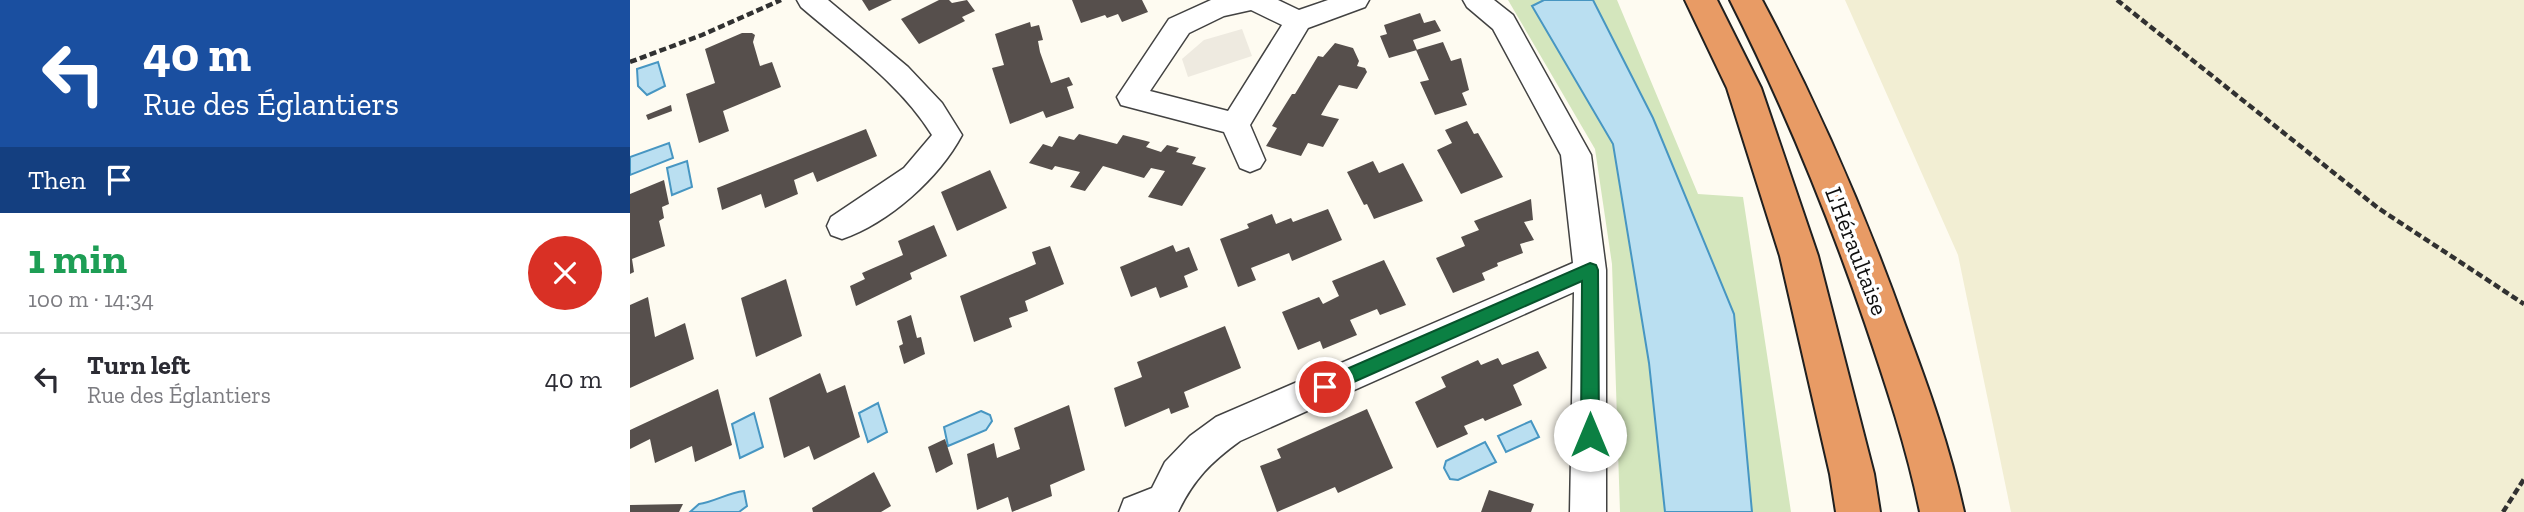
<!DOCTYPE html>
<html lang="en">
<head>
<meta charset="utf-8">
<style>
	:root { --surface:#fff; --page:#f7f7f7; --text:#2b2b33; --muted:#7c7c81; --line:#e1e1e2 }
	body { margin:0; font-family:"Zilla Slab",serif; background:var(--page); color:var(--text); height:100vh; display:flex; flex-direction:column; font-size:26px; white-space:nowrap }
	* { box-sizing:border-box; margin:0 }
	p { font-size:23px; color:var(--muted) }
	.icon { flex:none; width:38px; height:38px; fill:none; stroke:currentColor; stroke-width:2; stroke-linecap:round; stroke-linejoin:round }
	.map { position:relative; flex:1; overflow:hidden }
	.panel { display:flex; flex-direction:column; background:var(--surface); width:630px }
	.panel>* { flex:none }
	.top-card { background:#1a4fa0; color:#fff; overflow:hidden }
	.pin { position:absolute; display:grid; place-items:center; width:60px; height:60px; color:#fff; margin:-30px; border:4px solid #fff; border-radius:50%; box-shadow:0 2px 7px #0007 }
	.me { position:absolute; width:77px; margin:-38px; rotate:0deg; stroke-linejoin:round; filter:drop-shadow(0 0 5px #0008) }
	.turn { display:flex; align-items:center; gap:24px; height:147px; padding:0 28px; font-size:32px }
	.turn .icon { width:91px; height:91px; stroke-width:2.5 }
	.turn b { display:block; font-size:49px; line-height:60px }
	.then { display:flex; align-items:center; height:66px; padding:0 28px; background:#0003; gap:14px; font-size:26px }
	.round { display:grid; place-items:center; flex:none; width:74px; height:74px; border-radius:37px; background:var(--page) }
	.overview { display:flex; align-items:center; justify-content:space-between; height:119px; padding:0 28px }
	h1 { font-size:42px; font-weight:700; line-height:52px; color:#1e9e55 }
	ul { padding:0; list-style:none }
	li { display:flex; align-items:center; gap:21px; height:91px; padding:0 28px; border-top:2px solid var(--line) }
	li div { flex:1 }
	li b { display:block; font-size:26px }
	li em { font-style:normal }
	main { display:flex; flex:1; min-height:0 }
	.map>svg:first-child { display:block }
</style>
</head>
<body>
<main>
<section class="panel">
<div class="top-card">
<div class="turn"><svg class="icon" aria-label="left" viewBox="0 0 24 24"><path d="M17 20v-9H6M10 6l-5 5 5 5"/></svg><div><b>40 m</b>Rue des Églantiers</div></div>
<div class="then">Then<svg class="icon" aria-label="arrive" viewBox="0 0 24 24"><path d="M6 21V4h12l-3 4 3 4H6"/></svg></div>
</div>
<div class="overview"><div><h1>1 min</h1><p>100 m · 14:34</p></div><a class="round" style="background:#d93025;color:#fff"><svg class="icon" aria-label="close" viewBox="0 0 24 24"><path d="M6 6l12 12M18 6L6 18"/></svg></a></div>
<ul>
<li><svg class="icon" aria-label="left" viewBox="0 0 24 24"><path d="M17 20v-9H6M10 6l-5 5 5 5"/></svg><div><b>Turn left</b><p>Rue des Églantiers</p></div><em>40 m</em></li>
</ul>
</section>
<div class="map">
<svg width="1894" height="512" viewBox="0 0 1894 512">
	<rect width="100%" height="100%" fill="#fefbf1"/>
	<path fill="#f2eed3" d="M 1215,0 L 1894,0 L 1894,512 L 1381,512 L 1328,255 Z"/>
	<path fill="#d4e6bd" d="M 878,0 L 987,0 L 1068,194 L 1113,197 L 1161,512 L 990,512 L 982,264 L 965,149 Z"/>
	<path fill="#eeeae0" d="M 612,29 L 622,56 L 558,77 L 552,59 L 574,40 Z"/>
	<g fill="#badff1" stroke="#4796c2" stroke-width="2">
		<path d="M 914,0 L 963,0 L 1023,118 L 1104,314 L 1122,512 L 1035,512 L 1019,363 L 983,144 L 902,6 Z"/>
		<path d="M 28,62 L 35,86 L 17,95 L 8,86 L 7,69 Z"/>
		<path d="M 39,143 L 43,158 L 0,175 L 0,157 Z"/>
		<path d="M 57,161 L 62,187 L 42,195 L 37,168 Z"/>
		<path d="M 248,403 L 257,432 L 238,442 L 229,413 Z"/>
		<path d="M 351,411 L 360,415 L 362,421 L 356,430 L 318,446 L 314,427 Z"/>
		<path d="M 124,413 L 133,447 L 110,458 L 102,424 Z"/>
		<path d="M 901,421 L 909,437 L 876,452 L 868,436 Z"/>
		<path d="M 855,442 L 866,462 L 828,480 L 820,479 L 814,468 L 816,461 Z"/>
		<path d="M 114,491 L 117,506 L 109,512 L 60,512 L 69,504 C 84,502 97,493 114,491 Z"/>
	</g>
	<g fill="#564f4c">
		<path d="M 232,0 L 262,0 L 239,11 Z"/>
		<path d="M 309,0 L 319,0 L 322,3 L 337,0 L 345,11 L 332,17 L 335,21 L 289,44 L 271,19 Z"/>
		<path d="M 442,0 L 512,0 L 518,12 L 492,22 L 488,14 L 477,18 L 475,15 L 451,23 Z"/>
		<path d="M 790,13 L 794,23 L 805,20 L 811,31 L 783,40 L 787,50 L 759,58 L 750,36 L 757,34 L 754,25 Z"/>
		<path d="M 400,22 L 401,27 L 409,25 L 413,40 L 408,41 L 410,52 L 421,83 L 439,77 L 443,85 L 437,87 L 444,108 L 416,118 L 413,111 L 380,124 L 362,68 L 374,65 L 365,34 Z"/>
		<path d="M 112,33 L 122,33 L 125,35 L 123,42 L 130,66 L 142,62 L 151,87 L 93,111 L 99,131 L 69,143 L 56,94 L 85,83 L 75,49 Z"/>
		<path d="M 813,42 L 821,61 L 831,58 L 839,90 L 832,93 L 837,105 L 805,115 L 790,82 L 799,80 L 786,50 Z"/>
		<path d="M 705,43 L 723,48 L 729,61 L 727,66 L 735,68 L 737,72 L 727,89 L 709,85 L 698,103 L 691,115 L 709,119 L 693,147 L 678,143 L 671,156 L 636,146 L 647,128 L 642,126 L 662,94 L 665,94 L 688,56 L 693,57 Z"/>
		<path d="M 41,105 L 42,111 L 18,120 L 16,115 Z"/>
		<path d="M 837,121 L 844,134 L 848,133 L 873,177 L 831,194 L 807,150 L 822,143 L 815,130 Z"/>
		<path d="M 236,129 L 247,156 L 187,182 L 183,172 L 164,180 L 168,194 L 135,208 L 131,194 L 92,210 L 87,188 Z"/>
		<path d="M 449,134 L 487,144 L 493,135 L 520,142 L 516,147 L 531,152 L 537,145 L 549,148 L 546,152 L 566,157 L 562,164 L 576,168 L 552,206 L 518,197 L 535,171 L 521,168 L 514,178 L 473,166 L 455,191 L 440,187 L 450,172 L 425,166 L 422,170 L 399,163 L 413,144 L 422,147 L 429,136 L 444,140 Z"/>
		<path d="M 743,161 L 749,173 L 773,163 L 793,201 L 744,219 L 737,204 L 734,205 L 717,172 Z"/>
		<path d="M 360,170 L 377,208 L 327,231 L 311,192 Z"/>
		<path d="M 34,180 L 39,204 L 32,207 L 34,218 L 29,221 L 35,246 L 2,259 L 4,272 L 0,274 L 0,194 Z"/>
		<path d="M 901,199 L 903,220 L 894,222 L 904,240 L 890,244 L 893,253 L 867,263 L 868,266 L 852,273 L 855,280 L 823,293 L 806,258 L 835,246 L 831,237 L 849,230 L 844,221 Z"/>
		<path d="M 698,209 L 712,240 L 662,261 L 659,253 L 621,268 L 626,280 L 608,287 L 590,239 L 619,228 L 617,224 L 642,214 L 646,224 L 661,218 L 663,222 Z"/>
		<path d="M 304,225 L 317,256 L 280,273 L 282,279 L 226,306 L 220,286 L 235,279 L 232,273 L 273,255 L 268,241 Z"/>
		<path d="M 543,245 L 546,252 L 559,247 L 568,270 L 554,276 L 558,287 L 530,298 L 526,287 L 501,297 L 490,267 Z"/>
		<path d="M 420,246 L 434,284 L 395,301 L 398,311 L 379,318 L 382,327 L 344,342 L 330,296 L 406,264 L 402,252 Z"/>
		<path d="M 754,260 L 776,305 L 750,315 L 747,309 L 720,320 L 727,335 L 693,349 L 690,341 L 668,350 L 652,312 L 689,297 L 693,304 L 709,296 L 702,281 Z"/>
		<path d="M 156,279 L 172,336 L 126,357 L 111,298 Z"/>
		<path d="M 18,297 L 25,337 L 55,323 L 64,359 L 0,388 L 0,305 Z"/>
		<path d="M 281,315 L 287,338 L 291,337 L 295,354 L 274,364 L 269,346 L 273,344 L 267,321 Z"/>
		<path d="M 595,326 L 611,368 L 554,392 L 559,407 L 541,414 L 539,408 L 495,427 L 484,388 L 512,377 L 507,362 Z"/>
		<path d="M 908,351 L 917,368 L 883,385 L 892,405 L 855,421 L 853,418 L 834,426 L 838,434 L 807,448 L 785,402 L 816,387 L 811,377 L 848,360 L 851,365 L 868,358 L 872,365 Z"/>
		<path d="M 190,373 L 197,393 L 215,385 L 230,437 L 184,460 L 179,446 L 154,458 L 139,398 Z"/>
		<path d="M 88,389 L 102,445 L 65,462 L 62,446 L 25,463 L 20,439 L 0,449 L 0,430 Z"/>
		<path d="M 439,405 L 455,470 L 420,485 L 422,496 L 382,512 L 378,497 L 347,510 L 337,454 L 364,443 L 367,458 L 390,449 L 384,428 Z"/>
		<path d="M 737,409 L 763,468 L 708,493 L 705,487 L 647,512 L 630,466 L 651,458 L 647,449 Z"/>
		<path d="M 315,439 L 323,464 L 306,473 L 298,447 Z"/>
		<path d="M 244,472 L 261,506 L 251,512 L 183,512 L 182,508 Z"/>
		<path d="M 859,490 L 904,504 L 901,512 L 851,512 Z"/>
		<path d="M 53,504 L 49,512 L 0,512 L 0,505 Z"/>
	</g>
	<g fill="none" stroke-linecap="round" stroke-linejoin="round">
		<g stroke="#424242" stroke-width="3">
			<g id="minor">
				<path d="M 167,0 L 198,0 L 278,67 L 312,103 L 332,135 C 309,178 259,223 212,239 L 201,235 L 197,226 L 201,217 L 274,168 L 302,135 C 270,83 216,46 171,7 Z"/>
				<path d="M 581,0 L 648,0 L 669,10 L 698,0 L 739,0 L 735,7 L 678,28 L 620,125 L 635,160 L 630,168 L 620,172 L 610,168 L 594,132 L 491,105 L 487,97 L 539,19 ZM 621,10 L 652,25 L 598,111 L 520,91 L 559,33 L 594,16 Z"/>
				<path d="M 833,0 L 864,0 L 883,15 L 961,155 L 976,270 L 976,512 L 940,512 L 944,292 L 610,441 C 581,462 564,479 548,512 L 489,512 L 494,499 L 522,488 L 535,462 L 560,436 L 586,417 L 943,263 L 931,155 L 863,29 L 837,7 Z"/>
			</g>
		</g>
		<g stroke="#202020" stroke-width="4">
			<g id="highway">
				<path d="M 1055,0 L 1087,0 L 1131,88 L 1188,256 L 1244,474 L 1250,512 L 1206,512 L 1200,474 L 1150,256 L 1097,88 Z"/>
				<path d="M 1100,0 L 1132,0 C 1188,105 1235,213 1275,325 C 1298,386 1320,448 1334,512 L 1290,512 C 1277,448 1256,385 1235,323 C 1197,212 1153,105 1100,0 Z"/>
			</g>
		</g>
		<g stroke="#313131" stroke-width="4.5" stroke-dasharray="7 3.5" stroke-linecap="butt">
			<path d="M 1487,0 L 1748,208 L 1894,304"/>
			<path d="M 0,62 L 72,35 L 151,0"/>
			<path d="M 1873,512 L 1894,479"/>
		</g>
		<use href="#minor" fill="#fff" fill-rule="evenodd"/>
		<use href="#highway" fill="#e89b65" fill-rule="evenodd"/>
	</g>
	<path fill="#0b8043" stroke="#07532c" stroke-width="2" d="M 960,263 L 966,265 L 968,270 L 969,435 L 966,441 L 960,444 L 954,441 L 951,435 L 952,281 L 701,392 L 695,395 L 689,392 L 686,387 L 689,381 Z"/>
	<g text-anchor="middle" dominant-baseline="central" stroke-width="7" stroke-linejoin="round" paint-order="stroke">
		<g font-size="24" fill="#0f0f0f" stroke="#fff">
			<text transform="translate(1227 251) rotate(69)">L'Héraultaise</text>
		</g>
	</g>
</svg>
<div class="pin" style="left:695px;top:387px;background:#d93025"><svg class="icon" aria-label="arrive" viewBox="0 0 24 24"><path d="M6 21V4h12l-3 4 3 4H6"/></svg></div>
<svg class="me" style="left:960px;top:435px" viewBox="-20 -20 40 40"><circle r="19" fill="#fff"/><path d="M0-13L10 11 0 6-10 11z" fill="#0b8043"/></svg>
</div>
</main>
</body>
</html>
